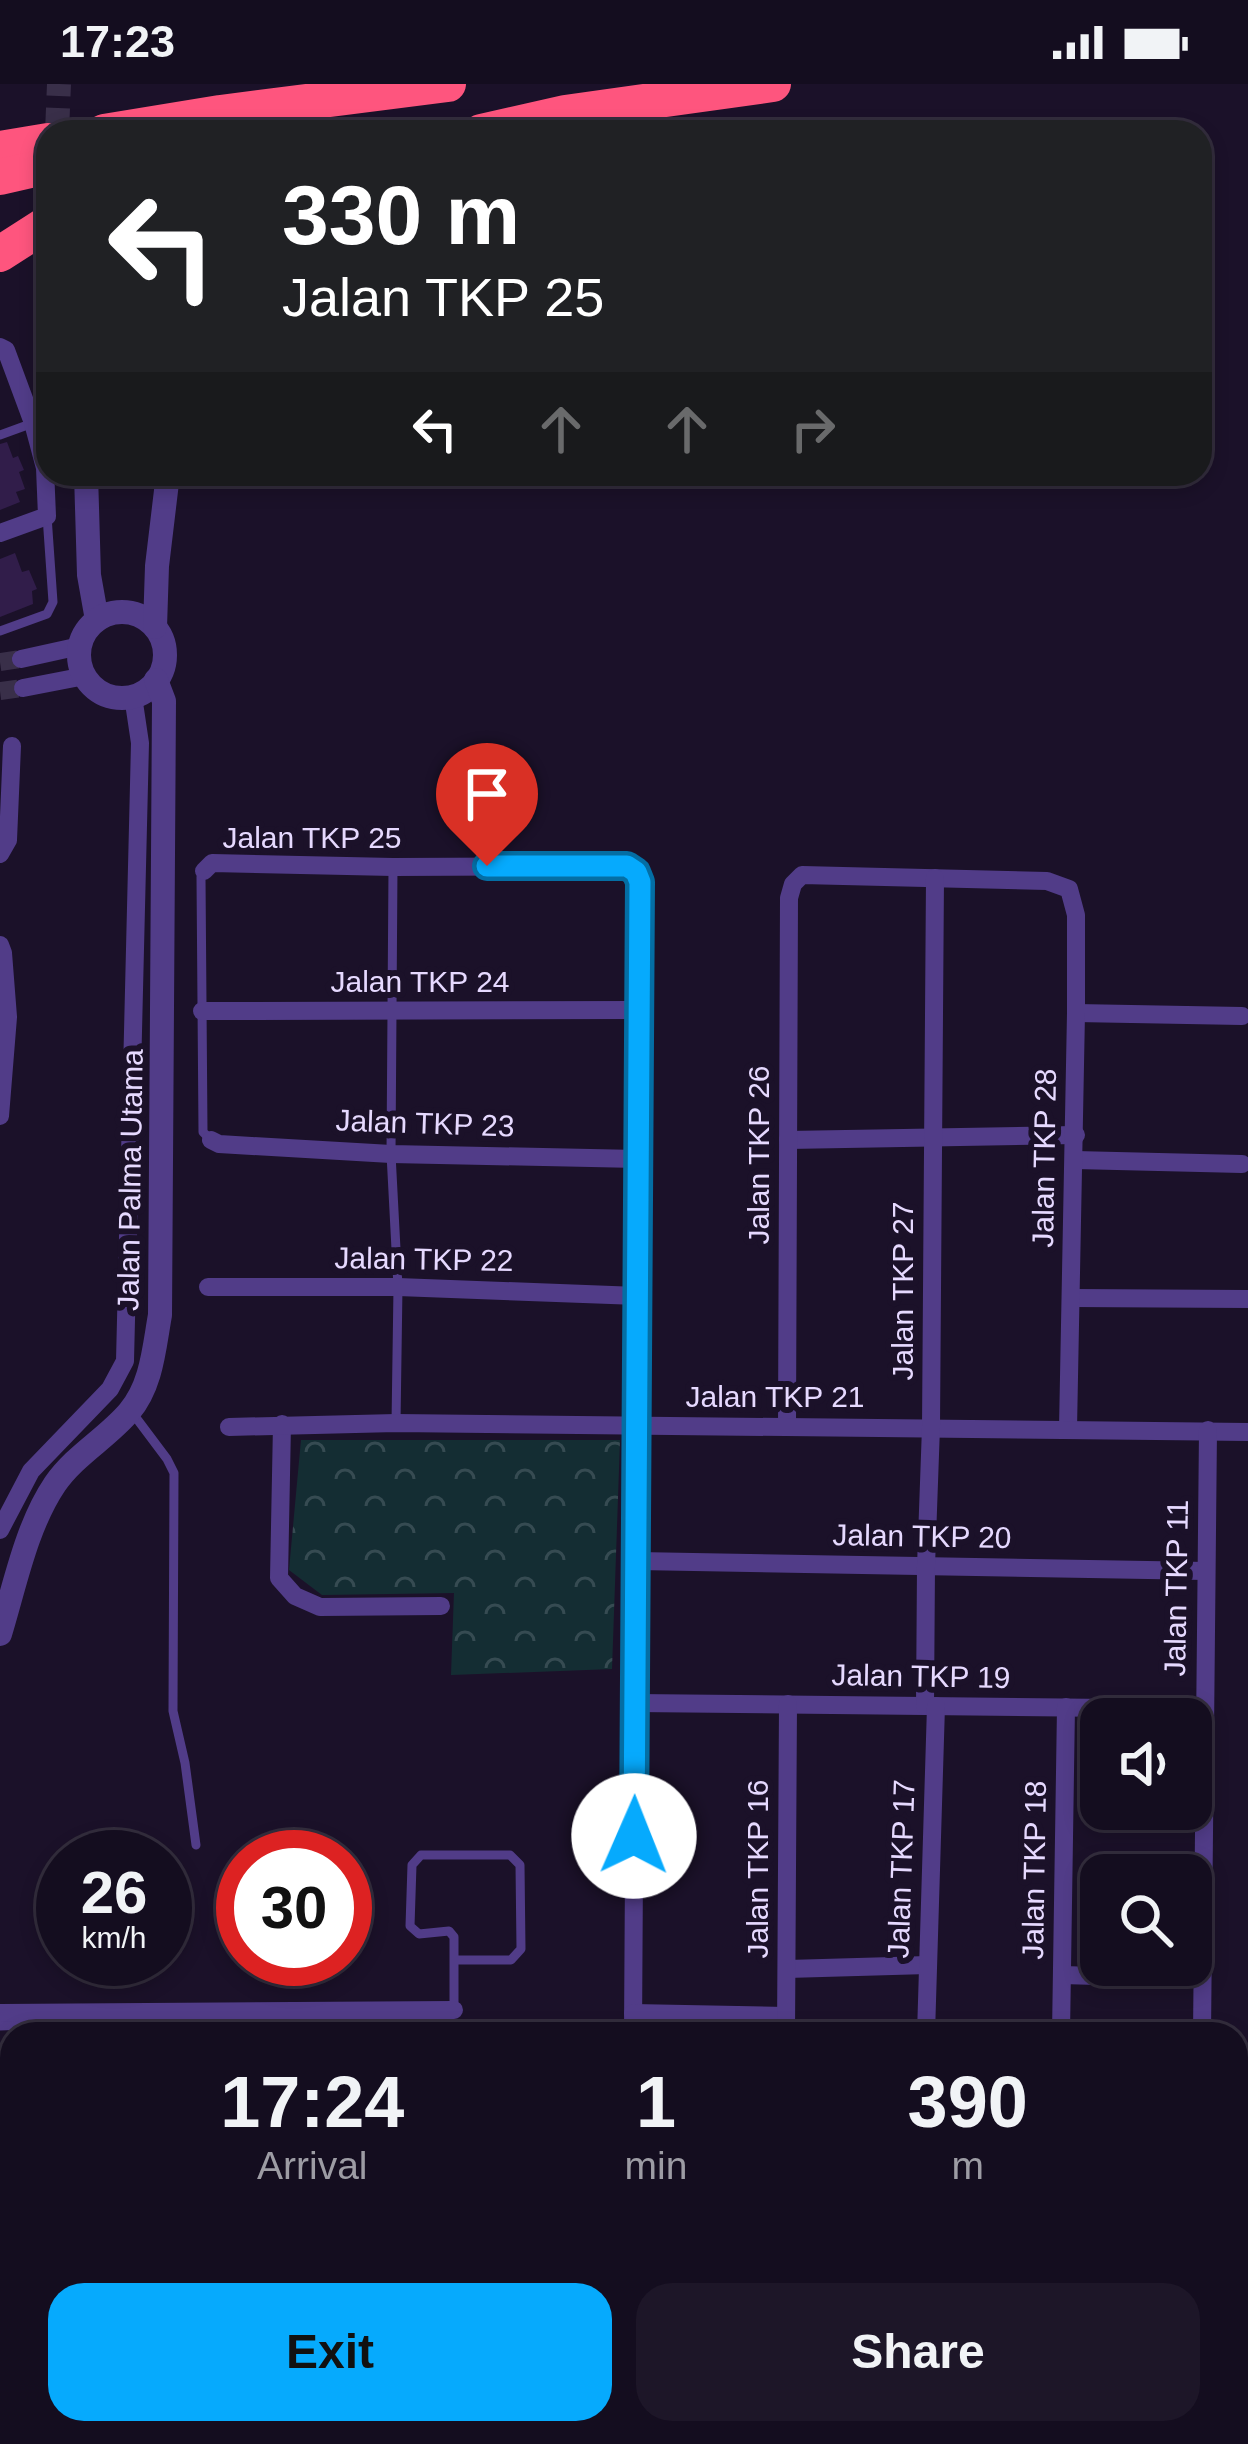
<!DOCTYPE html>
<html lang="en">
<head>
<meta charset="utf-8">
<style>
	:root { --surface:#140d1f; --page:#1d1628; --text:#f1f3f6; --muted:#9d9ca4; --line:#332d3d; --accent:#06aafd }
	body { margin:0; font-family:Arial,sans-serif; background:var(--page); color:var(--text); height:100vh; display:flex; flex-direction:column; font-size:45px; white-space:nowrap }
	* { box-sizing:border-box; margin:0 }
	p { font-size:39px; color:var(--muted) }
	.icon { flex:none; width:66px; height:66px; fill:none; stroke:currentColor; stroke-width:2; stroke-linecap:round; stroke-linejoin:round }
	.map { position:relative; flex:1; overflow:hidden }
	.side { position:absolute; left:0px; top:1938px; width:1248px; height:423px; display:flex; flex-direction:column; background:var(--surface); border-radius:36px 36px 0 0; box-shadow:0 6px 18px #0003,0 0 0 3px var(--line) }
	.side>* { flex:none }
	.hud { position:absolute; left:36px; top:36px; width:1176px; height:366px; border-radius:36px; box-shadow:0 6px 18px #0003,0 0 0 3px var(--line); background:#202124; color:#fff; overflow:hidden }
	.tools { position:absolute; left:1080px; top:1614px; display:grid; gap:24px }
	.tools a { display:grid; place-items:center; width:132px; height:132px; border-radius:24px; background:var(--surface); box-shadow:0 6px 18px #0003,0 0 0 3px var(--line); font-size:60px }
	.speed { position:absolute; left:36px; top:1746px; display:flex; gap:24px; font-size:60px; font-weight:700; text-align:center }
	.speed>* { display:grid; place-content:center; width:156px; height:156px; border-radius:50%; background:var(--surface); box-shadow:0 6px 18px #0003,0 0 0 3px var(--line); line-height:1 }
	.speed small { font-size:30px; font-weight:400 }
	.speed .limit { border:18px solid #d22; background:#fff; color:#111 }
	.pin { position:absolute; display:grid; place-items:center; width:102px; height:102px; color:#fff; margin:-123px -51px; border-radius:50% 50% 50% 0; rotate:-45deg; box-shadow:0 0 12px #0007 }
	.pin .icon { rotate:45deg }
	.me { position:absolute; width:132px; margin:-66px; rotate:1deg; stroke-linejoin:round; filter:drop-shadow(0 0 9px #0008) }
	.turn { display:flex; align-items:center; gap:42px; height:252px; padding:0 48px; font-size:54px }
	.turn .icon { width:156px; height:156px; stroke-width:2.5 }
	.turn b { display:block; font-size:84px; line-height:102px }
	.lanes { display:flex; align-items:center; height:114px; padding:0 48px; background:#0003; justify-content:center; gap:60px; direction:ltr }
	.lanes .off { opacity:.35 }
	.eta { display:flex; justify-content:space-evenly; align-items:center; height:204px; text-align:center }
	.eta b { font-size:72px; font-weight:600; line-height:84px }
	.action { display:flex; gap:24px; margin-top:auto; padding:24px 48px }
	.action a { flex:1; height:138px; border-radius:36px; background:var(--accent); color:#111; font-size:48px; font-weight:600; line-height:138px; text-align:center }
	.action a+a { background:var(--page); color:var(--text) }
	.status { display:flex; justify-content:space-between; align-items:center; height:84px; padding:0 60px; background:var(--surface); direction:ltr }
	.status svg { height:33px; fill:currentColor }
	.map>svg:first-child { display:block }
</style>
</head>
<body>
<div class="status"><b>17:23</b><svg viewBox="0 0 49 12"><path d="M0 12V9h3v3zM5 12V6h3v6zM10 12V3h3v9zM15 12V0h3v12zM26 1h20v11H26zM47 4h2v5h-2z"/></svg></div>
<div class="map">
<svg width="1248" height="2360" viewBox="0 0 1248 2360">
	<defs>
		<pattern id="park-crowns" width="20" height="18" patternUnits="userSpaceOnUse" patternTransform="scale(3)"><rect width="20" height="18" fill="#142d33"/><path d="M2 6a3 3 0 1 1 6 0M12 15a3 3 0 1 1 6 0" fill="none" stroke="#364b52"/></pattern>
	</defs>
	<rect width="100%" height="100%" fill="#1b1129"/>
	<path fill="url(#park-crowns)" d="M 301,1356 L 620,1356 L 612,1585 L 451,1591 L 454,1509 L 322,1511 L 289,1486 Z"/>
	<g fill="#311d4a">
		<path d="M 7,358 L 13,374 L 18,372 L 24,386 L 19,388 L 25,405 L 16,408 L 20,418 L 0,426 L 0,360 Z"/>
		<path d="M 15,469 L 22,488 L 29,486 L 37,505 L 32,507 L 33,520 L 0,533 L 0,475 Z"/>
	</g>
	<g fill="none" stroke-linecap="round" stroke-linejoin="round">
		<g stroke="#392f49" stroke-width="18" stroke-dasharray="18 9" stroke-linecap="butt">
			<path d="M 0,578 L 21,575"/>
			<path d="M 0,607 L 23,604"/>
		</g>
		<path stroke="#392f49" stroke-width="24" stroke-dasharray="24 12" stroke-linecap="butt" d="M 57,48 L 59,0"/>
		<g stroke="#513c88" stroke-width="9">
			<path d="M 0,351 L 33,339"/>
			<path d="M 0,547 L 47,530 L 53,518 L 47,432"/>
			<path d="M 393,783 L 391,1070 L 398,1203 L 396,1339"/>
			<path d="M 204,787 L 201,793 L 203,1048 L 211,1056"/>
			<path d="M 134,1331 L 167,1375 L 174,1389 L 173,1627 L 185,1679 L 196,1761"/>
			<path d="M 454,1876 L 454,1853 L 449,1847 L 419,1850 L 410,1842 L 412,1781 L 421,1771 L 510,1771 L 520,1781 L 521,1865 L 511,1876 L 454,1876 L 454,1926"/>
			<path d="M 203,1928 L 205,1950"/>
			<path d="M 291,1929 L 293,1950"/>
			<path d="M 0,1942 L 51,1940"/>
			<path d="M 237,1950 L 237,1929"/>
			<path d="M 0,2157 L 12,2158"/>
			<path d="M 48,2360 L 48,2349"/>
			<path d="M 236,2360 L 236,2349"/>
		</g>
		<g stroke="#513c88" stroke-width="18">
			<path d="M 0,263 L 6,266 L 33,339 L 45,384 L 47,432 L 0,449"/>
			<path d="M 21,575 L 80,562"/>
			<path d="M 23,604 L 85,592"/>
			<path d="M 0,770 L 8,756 L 12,662"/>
			<path d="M 204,787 L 212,779 L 393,783 L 627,782 L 636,787 L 640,798 L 633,1950"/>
			<path d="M 0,861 L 3,869 L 8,933 L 0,1032"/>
			<path d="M 202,927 L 638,926"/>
			<path d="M 1076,929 L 1242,932"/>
			<path d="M 211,1056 L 219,1060 L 391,1070 L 638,1075"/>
			<path d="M 788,1056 L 1076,1051"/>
			<path d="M 1075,1076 L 1242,1080"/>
			<path d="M 208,1203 L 398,1203 L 638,1212"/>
			<path d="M 1071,1214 L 1248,1215"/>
			<path d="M 282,1340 L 279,1494 L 295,1512 L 320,1523 L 441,1522"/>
			<path d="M 787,1342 L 789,814 L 793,800 L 802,791 L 1047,797 L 1069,805 L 1076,831 L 1076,929 L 1068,1345"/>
			<path d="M 229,1343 L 396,1339 L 1248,1348"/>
			<path d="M 0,1446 L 31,1387 L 110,1305 L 125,1277 L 140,659 L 133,612"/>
			<path d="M 637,1477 L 1206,1487"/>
			<path d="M 635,1619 L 1205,1625"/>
			<path d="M 925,1622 L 926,1482 L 931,1343 L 935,794"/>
			<path d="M 787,1885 L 928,1881"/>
			<path d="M 1062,1891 L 1202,1895"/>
			<path d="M 0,1929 L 454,1926"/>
			<path d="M 633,1929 L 786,1932"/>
			<path d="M 786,1950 L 788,1620"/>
			<path d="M 926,1950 L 936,1622"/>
			<path d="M 1061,1950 L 1066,1623"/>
			<path d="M 1202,1950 L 1208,1346"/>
			<path d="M 0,2250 L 12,2250"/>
			<path d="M 145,2349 L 145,2360"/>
			<path d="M 321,2349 L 321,2360"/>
			<path d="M 510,2360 L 510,2349"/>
			<path d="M 629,2360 L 629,2349"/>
			<path d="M 783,2360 L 783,2349"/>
			<path d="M 1197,2360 L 1197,2349"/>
		</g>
		<g stroke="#513c88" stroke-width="24">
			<path d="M 86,390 L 89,491 L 97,536"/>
			<circle cx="122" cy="571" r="43"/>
			<path d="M 155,543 L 157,482 L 168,390"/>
			<path d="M 0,1550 C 15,1501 26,1443 55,1400 C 75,1371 107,1354 129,1328 C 152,1301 154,1264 160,1231 L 164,617 L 156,596"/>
		</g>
		<g stroke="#fe557e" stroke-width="36">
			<path d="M 104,48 L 220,29 L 448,0"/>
			<path d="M 481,48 L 565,29 L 773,0"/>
			<path d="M 0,65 L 48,57"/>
			<path d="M 0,93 L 48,82"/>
			<path d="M 0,170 L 48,139"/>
		</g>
	</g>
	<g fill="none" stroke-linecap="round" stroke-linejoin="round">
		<g stroke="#046ea4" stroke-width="30">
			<path id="route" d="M 487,782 L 627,782 L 636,788 L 640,798 L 634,1752"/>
		</g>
		<use href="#route" stroke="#06aafd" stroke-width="21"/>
	</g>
	<g text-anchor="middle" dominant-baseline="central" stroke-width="12" stroke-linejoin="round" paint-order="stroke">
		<g font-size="30" fill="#e6d9ff" stroke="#1b1129">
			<text x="312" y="753">Jalan TKP 25</text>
			<text x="420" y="897">Jalan TKP 24</text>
			<text transform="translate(425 1039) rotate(2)">Jalan TKP 23</text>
			<text transform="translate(758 1071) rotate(-90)">Jalan TKP 26</text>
			<text transform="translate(1044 1074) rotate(-89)">Jalan TKP 28</text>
			<text transform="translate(130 1096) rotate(-89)">Jalan Palma Utama</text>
			<text transform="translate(424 1175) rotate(1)">Jalan TKP 22</text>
			<text transform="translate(902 1207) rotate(-90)">Jalan TKP 27</text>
			<text x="775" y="1312">Jalan TKP 21</text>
			<text transform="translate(922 1452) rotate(1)">Jalan TKP 20</text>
			<text transform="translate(1176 1504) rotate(-89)">Jalan TKP 11</text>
			<text transform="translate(921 1592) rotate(1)">Jalan TKP 19</text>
			<text transform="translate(757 1785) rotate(-90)">Jalan TKP 16</text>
			<text transform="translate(901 1785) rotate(-88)">Jalan TKP 17</text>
			<text transform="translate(1034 1786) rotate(-89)">Jalan TKP 18</text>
		</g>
	</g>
</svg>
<div class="tools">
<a><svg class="icon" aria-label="sound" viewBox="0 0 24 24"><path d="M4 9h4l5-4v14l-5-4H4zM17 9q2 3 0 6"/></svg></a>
<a><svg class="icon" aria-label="search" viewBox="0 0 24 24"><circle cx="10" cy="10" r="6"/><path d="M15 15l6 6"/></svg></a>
</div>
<div class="speed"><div>26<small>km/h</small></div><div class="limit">30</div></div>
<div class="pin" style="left:487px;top:782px;background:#d93025"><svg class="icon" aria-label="arrive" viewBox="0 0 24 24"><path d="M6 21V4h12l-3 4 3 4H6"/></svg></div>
<svg class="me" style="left:634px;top:1752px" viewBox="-20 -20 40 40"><circle r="19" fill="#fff"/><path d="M0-13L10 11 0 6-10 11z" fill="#06aafd"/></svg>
<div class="hud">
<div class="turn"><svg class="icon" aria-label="left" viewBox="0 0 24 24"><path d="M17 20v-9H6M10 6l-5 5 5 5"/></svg><div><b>330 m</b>Jalan TKP 25</div></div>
<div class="lanes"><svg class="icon" aria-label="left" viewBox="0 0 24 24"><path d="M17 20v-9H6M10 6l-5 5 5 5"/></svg><svg class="icon off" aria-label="ahead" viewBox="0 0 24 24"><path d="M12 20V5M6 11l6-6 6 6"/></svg><svg class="icon off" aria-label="ahead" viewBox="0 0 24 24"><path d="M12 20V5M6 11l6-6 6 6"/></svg><svg class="icon off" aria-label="right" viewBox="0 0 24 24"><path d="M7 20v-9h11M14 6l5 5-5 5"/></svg></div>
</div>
<section class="side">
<div class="eta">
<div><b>17:24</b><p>Arrival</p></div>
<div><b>1</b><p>min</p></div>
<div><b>390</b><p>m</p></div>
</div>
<div class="action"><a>Exit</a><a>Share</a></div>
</section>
</div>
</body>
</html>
